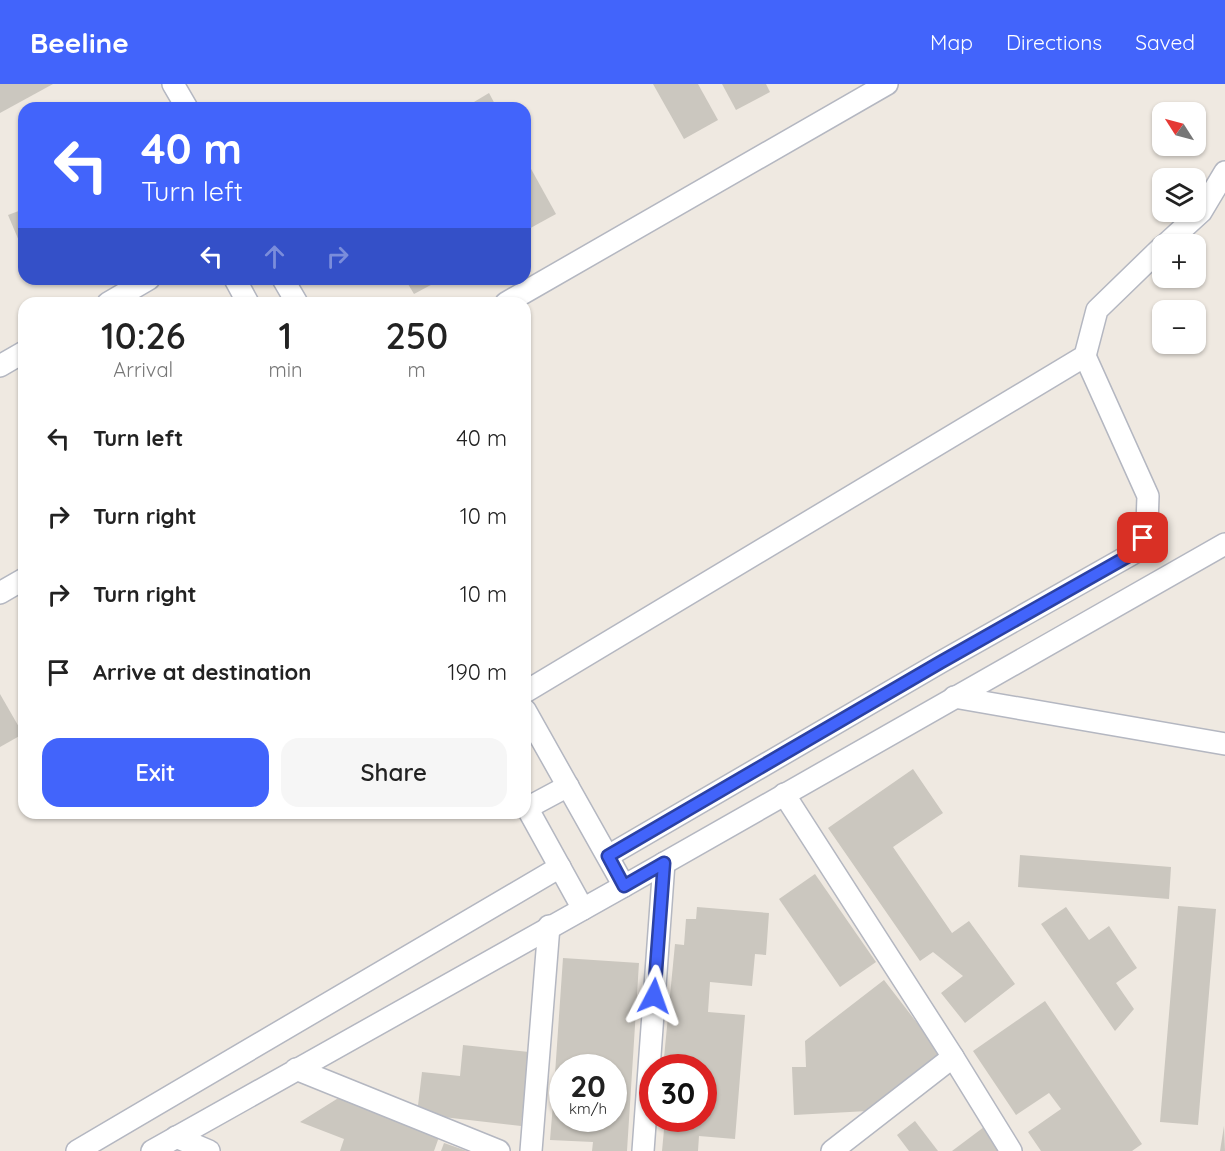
<!DOCTYPE html>
<html lang="en">
<head>
<meta charset="utf-8">
<style>
	:root { --surface:#fff; --page:#f6f6f6; --text:#222; --muted:#767676; --accent:#4264fb }
	body { margin:0; font-family:Quicksand,sans-serif; background:var(--page); color:var(--text); height:100vh; display:flex; flex-direction:column; font-size:22px; white-space:nowrap }
	* { box-sizing:border-box; margin:0 }
	p { font-size:20px; color:var(--muted) }
	.icon { flex:none; width:33px; height:33px; fill:none; stroke:currentColor; stroke-width:2; stroke-linecap:round; stroke-linejoin:round }
	.map { position:relative; flex:1; overflow:hidden }
	.side { position:absolute; left:18px; top:213px; width:513px; height:522px; display:flex; flex-direction:column; background:var(--surface); border-radius:18px; box-shadow:0 2px 4px #0004 }
	.side>* { flex:none }
	.hud { position:absolute; left:18px; top:18px; width:513px; height:183px; border-radius:18px; box-shadow:0 2px 4px #0004; background:#4264fb; color:#fff; overflow:hidden }
	.needle { width:39px; rotate:306deg }
	.buttons { position:absolute; left:1152px; top:18px; display:grid; gap:12px }
	.buttons a { display:grid; place-items:center; width:54px; height:54px; border-radius:12px; background:var(--surface); box-shadow:0 2px 4px #0004; font-size:30px }
	.speed { position:absolute; left:549px; top:970px; display:flex; gap:12px; font-size:30px; font-weight:700; text-align:center }
	.speed>* { display:grid; place-content:center; width:78px; height:78px; border-radius:50%; background:var(--surface); box-shadow:0 2px 4px #0004; line-height:1 }
	.speed small { font-size:15px; font-weight:400 }
	.speed .limit { border:9px solid #d22; background:#fff; color:#111 }
	.pin { position:absolute; display:grid; place-items:center; width:51px; height:51px; color:#fff; margin:-26px; border-radius:12px; box-shadow:0 3px 9px #0006 }
	.me { position:absolute; width:66px; margin:-33px; rotate:4deg; stroke-linejoin:round; filter:drop-shadow(0 0 4px #0008) }
	.turn { display:flex; align-items:center; gap:21px; height:126px; padding:0 24px; font-size:27px }
	.turn .icon { width:78px; height:78px; stroke-width:2.5 }
	.turn b { display:block; font-size:42px; line-height:51px }
	.lanes { display:flex; align-items:center; height:57px; padding:0 24px; background:#0003; justify-content:center; gap:30px; direction:ltr }
	.lanes .off { opacity:.35 }
	.eta { display:flex; justify-content:space-evenly; align-items:center; height:102px; text-align:center }
	.eta b { font-size:36px; font-weight:600; line-height:42px }
	.button { display:flex; gap:12px; margin-top:auto; padding:12px 24px }
	.button a { flex:1; height:69px; border-radius:18px; background:var(--accent); color:#fff; font-size:24px; font-weight:600; line-height:69px; text-align:center }
	.button a+a { background:var(--page); color:var(--text) }
	ul { padding:0; list-style:none }
	li { display:flex; align-items:center; gap:18px; height:78px; padding:0 24px }
	li div { flex:1 }
	li b { display:block; font-size:22px }
	li em { font-style:normal }
	header { display:flex; align-items:center; gap:36px; box-sizing:border-box; height:84px; padding:0 30px; background:var(--accent); color:#fff }
	header strong { font-size:28px }
	nav { display:flex; gap:33px; margin-inline-start:auto; font-size:21px }
	.map>svg:first-child { display:block }
</style>
</head>
<body>
<header>
<strong>Beeline</strong>
<nav><a>Map</a><a>Directions</a><a>Saved</a></nav>
</header>
<div class="map">
<svg width="1225" height="1067" viewBox="0 0 1225 1067">
	<rect width="100%" height="100%" fill="#efe9e1"/>
	<g fill="#cbc7bf">
		<path d="M 0,0 L 53,0 L 0,29 Z"/>
		<path d="M 653,0 L 698,0 L 718,36 L 684,55 Z"/>
		<path d="M 722,0 L 766,0 L 770,8 L 736,26 Z"/>
		<path d="M 489,9 L 497,24 L 464,24 Z"/>
		<path d="M 525,74 L 556,130 L 525,147 Z"/>
		<path d="M 24,125 L 24,163 L 22,164 L 8,131 Z"/>
		<path d="M 405,195 L 442,195 L 414,210 Z"/>
		<path d="M 0,610 L 23,650 L 0,663 Z"/>
		<path d="M 913,685 L 943,729 L 893,763 L 952,849 L 969,837 L 1015,900 L 965,939 L 941,909 L 963,892 L 933,868 L 920,877 L 828,744 Z"/>
		<path d="M 1020,771 L 1171,783 L 1169,815 L 1018,803 Z"/>
		<path d="M 815,790 L 876,878 L 840,903 L 779,815 Z"/>
		<path d="M 1178,822 L 1216,825 L 1198,1041 L 1160,1038 Z"/>
		<path d="M 697,823 L 769,829 L 766,871 L 755,870 L 752,902 L 710,898 L 708,928 L 745,931 L 735,1055 L 699,1052 L 698,1067 L 662,1067 L 665,1035 L 704,1035 L 704,984 L 663,984 L 675,860 L 684,861 L 686,835 L 696,835 Z"/>
		<path d="M 1066,823 L 1089,856 L 1109,842 L 1137,884 L 1116,899 L 1134,925 L 1115,947 L 1041,840 Z"/>
		<path d="M 563,874 L 639,879 L 627,1067 L 592,1067 L 593,1058 L 550,1056 L 553,1020 L 562,1021 L 562,1035 L 614,1035 L 614,984 L 562,984 L 562,990 L 555,990 Z"/>
		<path d="M 884,896 L 941,970 L 868,1027 L 794,1031 L 792,983 L 806,983 L 805,957 Z"/>
		<path d="M 1045,917 L 1142,1060 L 1132,1067 L 1041,1067 L 1028,1048 L 1061,1025 L 1049,1009 L 1016,1031 L 973,967 Z"/>
		<path d="M 463,961 L 529,968 L 521,1042 L 417,1030 L 422,988 L 460,992 Z"/>
		<path d="M 340,1013 L 439,1053 L 434,1067 L 340,1067 L 344,1055 L 300,1038 Z"/>
		<path d="M 915,1037 L 938,1067 L 909,1067 L 897,1051 Z"/>
		<path d="M 1224,1042 L 1225,1067 L 1220,1067 Z"/>
		<path d="M 984,1043 L 1003,1067 L 952,1067 Z"/>
		<path d="M 444,1059 L 467,1067 L 441,1067 Z"/>
	</g>
	<g fill="none" stroke-linecap="round" stroke-linejoin="round">
		<g stroke="#b4b7c1" stroke-width="24">
			<g id="minor">
				<path d="M 173,0 L 187,24"/>
				<path d="M 1166,160 L 1201,128 L 1225,88"/>
				<path d="M 235,195 L 248,219"/>
				<path d="M 283,195 L 297,219"/>
				<path d="M 108,219 L 149,195"/>
				<path d="M 506,219 L 887,0"/>
				<path d="M 0,282 L 24,268"/>
				<path d="M 0,509 L 24,495"/>
				<path d="M 525,608 L 1085,272 L 1097,226 L 1162,163"/>
				<path d="M 954,613 L 1225,660"/>
				<path d="M 525,626 L 624,802"/>
				<path d="M 784,710 L 953,973 L 832,1067"/>
				<path d="M 525,720 L 583,825"/>
				<path d="M 527,724 L 568,702"/>
				<path d="M 608,772 L 941,578 L 1139,466 L 1147,441 L 1148,412 L 1085,272"/>
				<path d="M 953,973 L 1011,1067"/>
				<path d="M 296,985 L 499,1067"/>
				<path d="M 176,1053 L 209,1067"/>
				<path d="M 77,1067 L 560,783"/>
				<path d="M 152,1067 L 624,802 L 1225,460"/>
				<path d="M 531,1067 L 549,842"/>
				<path d="M 643,1067 L 664,779"/>
			</g>
		</g>
		<use href="#minor" stroke="#fff" stroke-width="21"/>
	</g>
	<g fill="none" stroke-linecap="round" stroke-linejoin="round">
		<g stroke="#2b41a3" stroke-width="15">
			<path id="route" d="M 654,912 L 664,779 L 624,802 L 608,772 L 941,578 L 1139,466 L 1143,454"/>
		</g>
		<use href="#route" stroke="#4264fb" stroke-width="10"/>
	</g>
</svg>
<div class="buttons">
<a><svg class="needle" viewBox="-14 -14 28 28"><path d="M0-13l5 13h-10z" fill="#e53935"/><path d="M0 13l5-13h-10z" fill="#767676"/></svg></a>
<a><svg class="icon" aria-label="layers" viewBox="0 0 24 24"><path d="M12 4l9 5-9 5-9-5zM3 14l9 5 9-5"/></svg></a>
<a>+</a>
<a>−</a>
</div>
<div class="speed"><div>20<small>km/h</small></div><div class="limit">30</div></div>
<div class="pin" style="left:1143px;top:454px;background:#d93025"><svg class="icon" aria-label="arrive" viewBox="0 0 24 24"><path d="M6 21V4h12l-3 4 3 4H6"/></svg></div>
<svg class="me" style="left:654px;top:912px" viewBox="-20 -20 40 40"><path d="M0-17L14 15 0 8-14 15z" fill="#4264fb" stroke="#fff" stroke-width="4"/></svg>
<div class="hud">
<div class="turn"><svg class="icon" aria-label="left" viewBox="0 0 24 24"><path d="M17 20v-9H6M10 6l-5 5 5 5"/></svg><div><b>40 m</b>Turn left</div></div>
<div class="lanes"><svg class="icon" aria-label="left" viewBox="0 0 24 24"><path d="M17 20v-9H6M10 6l-5 5 5 5"/></svg><svg class="icon off" aria-label="ahead" viewBox="0 0 24 24"><path d="M12 20V5M6 11l6-6 6 6"/></svg><svg class="icon off" aria-label="right" viewBox="0 0 24 24"><path d="M7 20v-9h11M14 6l5 5-5 5"/></svg></div>
</div>
<section class="side">
<div class="eta">
<div><b>10:26</b><p>Arrival</p></div>
<div><b>1</b><p>min</p></div>
<div><b>250</b><p>m</p></div>
</div>
<ul>
<li><svg class="icon" aria-label="left" viewBox="0 0 24 24"><path d="M17 20v-9H6M10 6l-5 5 5 5"/></svg><div><b>Turn left</b></div><em>40 m</em></li>
<li><svg class="icon" aria-label="right" viewBox="0 0 24 24"><path d="M7 20v-9h11M14 6l5 5-5 5"/></svg><div><b>Turn right</b></div><em>10 m</em></li>
<li><svg class="icon" aria-label="right" viewBox="0 0 24 24"><path d="M7 20v-9h11M14 6l5 5-5 5"/></svg><div><b>Turn right</b></div><em>10 m</em></li>
<li><svg class="icon" aria-label="arrive" viewBox="0 0 24 24"><path d="M6 21V4h12l-3 4 3 4H6"/></svg><div><b>Arrive at destination</b></div><em>190 m</em></li>
</ul>
<div class="button"><a>Exit</a><a>Share</a></div>
</section>
</div>
</body>
</html>
